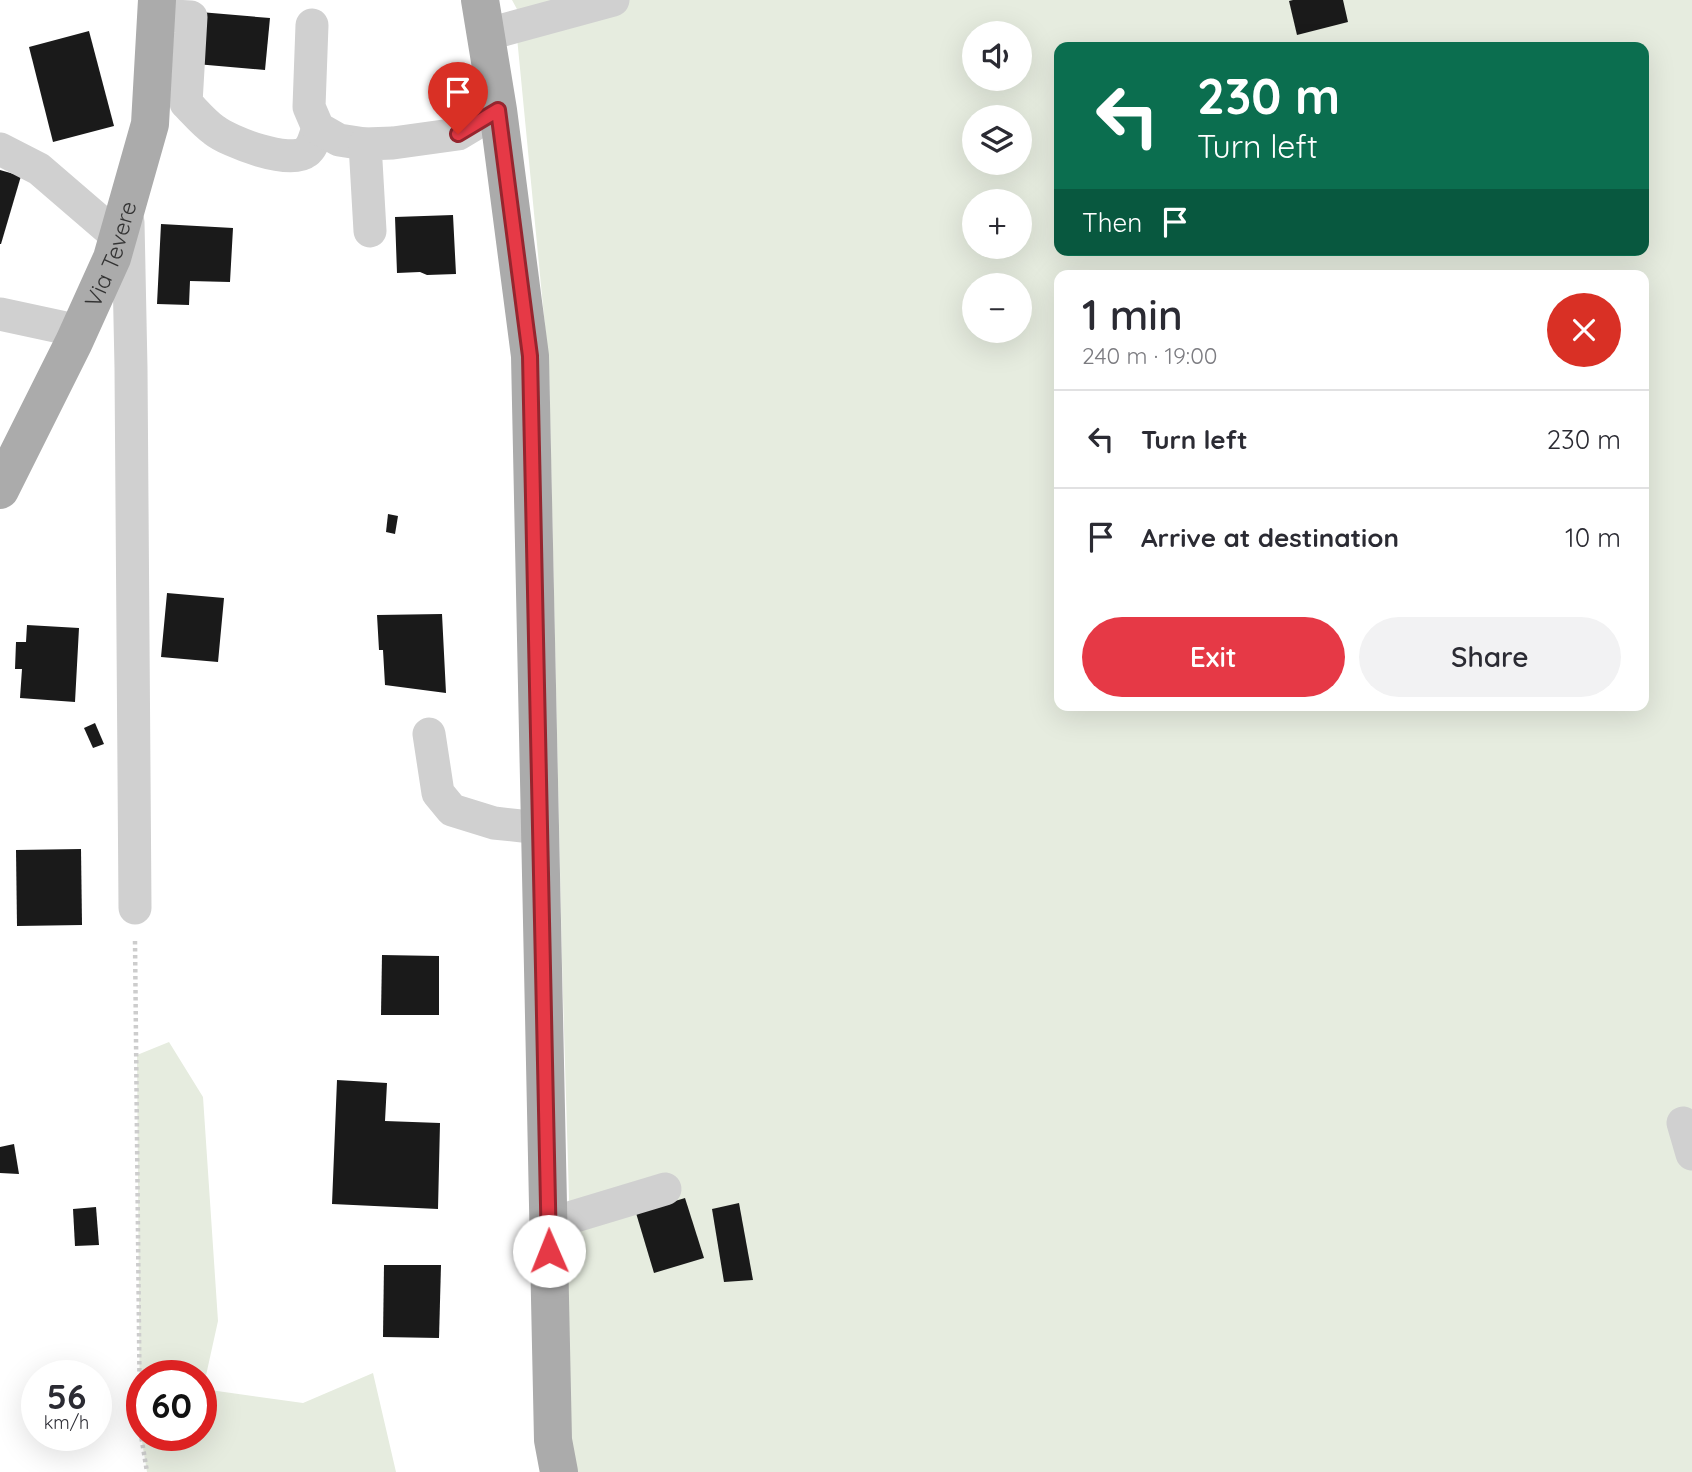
<!DOCTYPE html>
<html lang="en">
<head>
<meta charset="utf-8">
<style>
	:root { --surface:#fff; --page:#f2f2f3; --text:#2b2b33; --muted:#7c7c81; --line:#e1e1e2; --accent:#e63946 }
	body { margin:0; font-family:Quicksand,sans-serif; background:var(--page); color:var(--text); height:100vh; display:flex; flex-direction:column; font-size:26px; white-space:nowrap }
	* { box-sizing:border-box; margin:0 }
	p { font-size:23px; color:var(--muted) }
	.icon { flex:none; width:38px; height:38px; fill:none; stroke:currentColor; stroke-width:2; stroke-linecap:round; stroke-linejoin:round }
	.map { position:relative; flex:1; overflow:hidden }
	.side { position:absolute; left:1054px; top:270px; width:595px; height:441px; display:flex; flex-direction:column; background:var(--surface); border-radius:14px; box-shadow:0 7px 28px #0002 }
	.side>* { flex:none }
	.top-card { position:absolute; left:1054px; top:42px; width:595px; height:214px; border-radius:14px; box-shadow:0 7px 28px #0002; background:#0b6e4f; color:#fff; overflow:hidden }
	.controls { position:absolute; left:962px; top:21px; display:grid; gap:14px }
	.controls a { display:grid; place-items:center; width:70px; height:70px; border-radius:50%; background:var(--surface); box-shadow:0 7px 28px #0002; font-size:35px }
	.speed { position:absolute; left:21px; top:1360px; display:flex; gap:14px; font-size:35px; font-weight:700; text-align:center }
	.speed>* { display:grid; place-content:center; width:91px; height:91px; border-radius:50%; background:var(--surface); box-shadow:0 7px 28px #0002; line-height:1 }
	.speed small { font-size:18px; font-weight:400 }
	.speed .limit { border:10px solid #d22; background:#fff; color:#111 }
	.pin { position:absolute; display:grid; place-items:center; width:60px; height:60px; color:#fff; margin:-72px -30px; border-radius:50% 50% 50% 0; rotate:-45deg; box-shadow:0 0 7px #0007 }
	.pin .icon { rotate:45deg }
	.me { position:absolute; width:77px; margin:-38px; rotate:359deg; stroke-linejoin:round; filter:drop-shadow(0 0 5px #0008) }
	.turn { display:flex; align-items:center; gap:24px; height:147px; padding:0 28px; font-size:32px }
	.turn .icon { width:91px; height:91px; stroke-width:2.5 }
	.turn b { display:block; font-size:49px; line-height:60px }
	.then { display:flex; align-items:center; height:66px; padding:0 28px; background:#0003; gap:14px; font-size:26px }
	.round { display:grid; place-items:center; flex:none; width:74px; height:74px; border-radius:37px; background:var(--page) }
	.summary { display:flex; align-items:center; justify-content:space-between; height:119px; padding:0 28px }
	h1 { font-size:42px; font-weight:600; line-height:52px }
	.button { display:flex; gap:14px; margin-top:auto; padding:14px 28px }
	.button a { flex:1; height:80px; border-radius:42px; background:var(--accent); color:#fff; font-size:28px; font-weight:600; line-height:80px; text-align:center }
	.button a+a { background:var(--page); color:var(--text) }
	ul { padding:0; list-style:none }
	li { display:flex; align-items:center; gap:21px; height:98px; padding:0 28px; border-top:2px solid var(--line) }
	li div { flex:1 }
	li b { display:block; font-size:26px }
	li em { font-style:normal }
	.map>svg:first-child { display:block }
</style>
</head>
<body>
<div class="map">
<svg width="1692" height="1472" viewBox="0 0 1692 1472">
	<rect width="100%" height="100%" fill="#fff"/>
	<g fill="#e6ecdf" fill-rule="evenodd">
		<path d="M 512,0 L 1692,0 L 1692,1472 L 568,1472 L 566,1317 L 569,1198 L 562,962 L 549,368 L 516,27 L 518,11 ZM 975,33 L 1020,33 L 1020,79 L 975,79 ZM 1059,47 L 1643,47 L 1643,250 L 1059,250 ZM 975,117 L 1020,117 L 1020,163 L 975,163 ZM 975,201 L 1020,201 L 1020,247 L 975,247 ZM 1059,275 L 1643,275 L 1643,705 L 1059,705 ZM 975,285 L 1020,285 L 1020,331 L 975,331 Z"/>
		<path d="M 169,1042 L 203,1097 L 218,1321 L 203,1389 L 303,1403 L 373,1373 L 396,1472 L 147,1472 L 140,1429 L 137,1055 ZM 142,1376 L 201,1376 L 201,1435 L 142,1435 Z"/>
	</g>
	<g fill="#1a1a1a">
		<path d="M 1293,0 L 1343,0 L 1348,22 L 1297,35 L 1289,1 Z"/>
		<path d="M 200,12 L 270,18 L 265,70 L 196,64 Z"/>
		<path d="M 89,31 L 114,126 L 53,142 L 29,47 Z"/>
		<path d="M 0,170 L 21,176 L 1,244 L 0,244 Z"/>
		<path d="M 453,215 L 456,274 L 427,275 L 420,272 L 397,273 L 395,217 Z"/>
		<path d="M 161,224 L 233,228 L 230,282 L 190,281 L 189,305 L 157,304 Z"/>
		<path d="M 388,514 L 398,516 L 395,534 L 386,532 Z"/>
		<path d="M 167,593 L 224,598 L 218,662 L 161,657 Z"/>
		<path d="M 442,614 L 446,693 L 385,685 L 383,650 L 379,650 L 377,615 Z"/>
		<path d="M 27,625 L 79,628 L 75,702 L 20,698 L 22,669 L 15,669 L 16,642 L 26,642 Z"/>
		<path d="M 95,723 L 104,744 L 93,748 L 84,728 Z"/>
		<path d="M 81,849 L 82,925 L 17,926 L 16,850 Z"/>
		<path d="M 382,955 L 439,956 L 439,1015 L 381,1015 Z"/>
		<path d="M 337,1080 L 387,1083 L 385,1121 L 440,1123 L 438,1209 L 332,1204 Z"/>
		<path d="M 14,1144 L 19,1174 L 0,1173 L 0,1147 Z"/>
		<path d="M 685,1198 L 704,1258 L 654,1273 L 636,1213 Z"/>
		<path d="M 739,1203 L 753,1280 L 724,1282 L 712,1209 Z"/>
		<path d="M 96,1207 L 99,1245 L 75,1246 L 73,1209 Z"/>
		<path d="M 384,1265 L 441,1265 L 439,1338 L 383,1337 Z"/>
	</g>
	<g fill="none" stroke-linecap="round" stroke-linejoin="round">
		<path stroke="#cdcdcd" stroke-width="4.5" stroke-dasharray="3.5 3.5" stroke-linecap="butt" d="M 135,941 L 140,1429 L 147,1472"/>
		<g stroke="#d0d0d0" stroke-width="33">
			<path d="M 156,15 L 191,17 L 186,103 C 195,112 204,123 214,130 C 229,142 290,165 306,152 C 313,147 315,136 318,128"/>
			<path d="M 312,25 L 309,107 L 318,128 L 339,140 L 365,144"/>
			<path d="M 485,35 L 613,0"/>
			<path d="M 0,149 L 39,169 L 118,237"/>
			<path d="M 128,222 L 131,368 L 135,908"/>
			<path d="M 370,231 L 365,144 L 393,143 L 458,134 L 498,110"/>
			<path d="M 0,314 L 79,331"/>
			<path d="M 429,734 L 438,793 L 452,810 L 494,823 L 540,828"/>
			<path d="M 1683,1123 L 1692,1154"/>
			<path d="M 549,1224 L 665,1189"/>
		</g>
		<g stroke="#ababab" stroke-width="38">
			<path d="M 480,0 L 498,110 L 530,356 L 553,1440 L 559,1472"/>
			<path id="s1" d="M 0,490 L 74,342 L 112,258 L 150,124 L 157,0"/>
		</g>
	</g>
	<g fill="none" stroke-linecap="round" stroke-linejoin="round">
		<g stroke="#96252e" stroke-width="18">
			<path id="route" d="M 458,134 L 498,110 L 530,356 L 549,1251"/>
		</g>
		<use href="#route" stroke="#e63946" stroke-width="12"/>
	</g>
	<g text-anchor="middle" dominant-baseline="central" stroke-width="7" stroke-linejoin="round" paint-order="stroke">
		<g font-size="23" fill="#333" stroke="#fff">
			<text stroke="none"><textPath href="#s1" startOffset="261">Via Tevere</textPath></text>
		</g>
	</g>
</svg>
<div class="controls">
<a><svg class="icon" aria-label="sound" viewBox="0 0 24 24"><path d="M4 9h4l5-4v14l-5-4H4zM17 9q2 3 0 6"/></svg></a>
<a><svg class="icon" aria-label="layers" viewBox="0 0 24 24"><path d="M12 4l9 5-9 5-9-5zM3 14l9 5 9-5"/></svg></a>
<a>+</a>
<a>−</a>
</div>
<div class="speed"><div>56<small>km/h</small></div><div class="limit">60</div></div>
<div class="pin" style="left:458px;top:134px;background:#d93025"><svg class="icon" aria-label="arrive" viewBox="0 0 24 24"><path d="M6 21V4h12l-3 4 3 4H6"/></svg></div>
<svg class="me" style="left:549px;top:1251px" viewBox="-20 -20 40 40"><circle r="19" fill="#fff"/><path d="M0-13L10 11 0 6-10 11z" fill="#e63946"/></svg>
<div class="top-card">
<div class="turn"><svg class="icon" aria-label="left" viewBox="0 0 24 24"><path d="M17 20v-9H6M10 6l-5 5 5 5"/></svg><div><b>230 m</b>Turn left</div></div>
<div class="then">Then<svg class="icon" aria-label="arrive" viewBox="0 0 24 24"><path d="M6 21V4h12l-3 4 3 4H6"/></svg></div>
</div>
<section class="side">
<div class="summary"><div><h1>1 min</h1><p>240 m · 19:00</p></div><a class="round" style="background:#d93025;color:#fff"><svg class="icon" aria-label="close" viewBox="0 0 24 24"><path d="M6 6l12 12M18 6L6 18"/></svg></a></div>
<ul>
<li><svg class="icon" aria-label="left" viewBox="0 0 24 24"><path d="M17 20v-9H6M10 6l-5 5 5 5"/></svg><div><b>Turn left</b></div><em>230 m</em></li>
<li><svg class="icon" aria-label="arrive" viewBox="0 0 24 24"><path d="M6 21V4h12l-3 4 3 4H6"/></svg><div><b>Arrive at destination</b></div><em>10 m</em></li>
</ul>
<div class="button"><a>Exit</a><a>Share</a></div>
</section>
</div>
</body>
</html>
